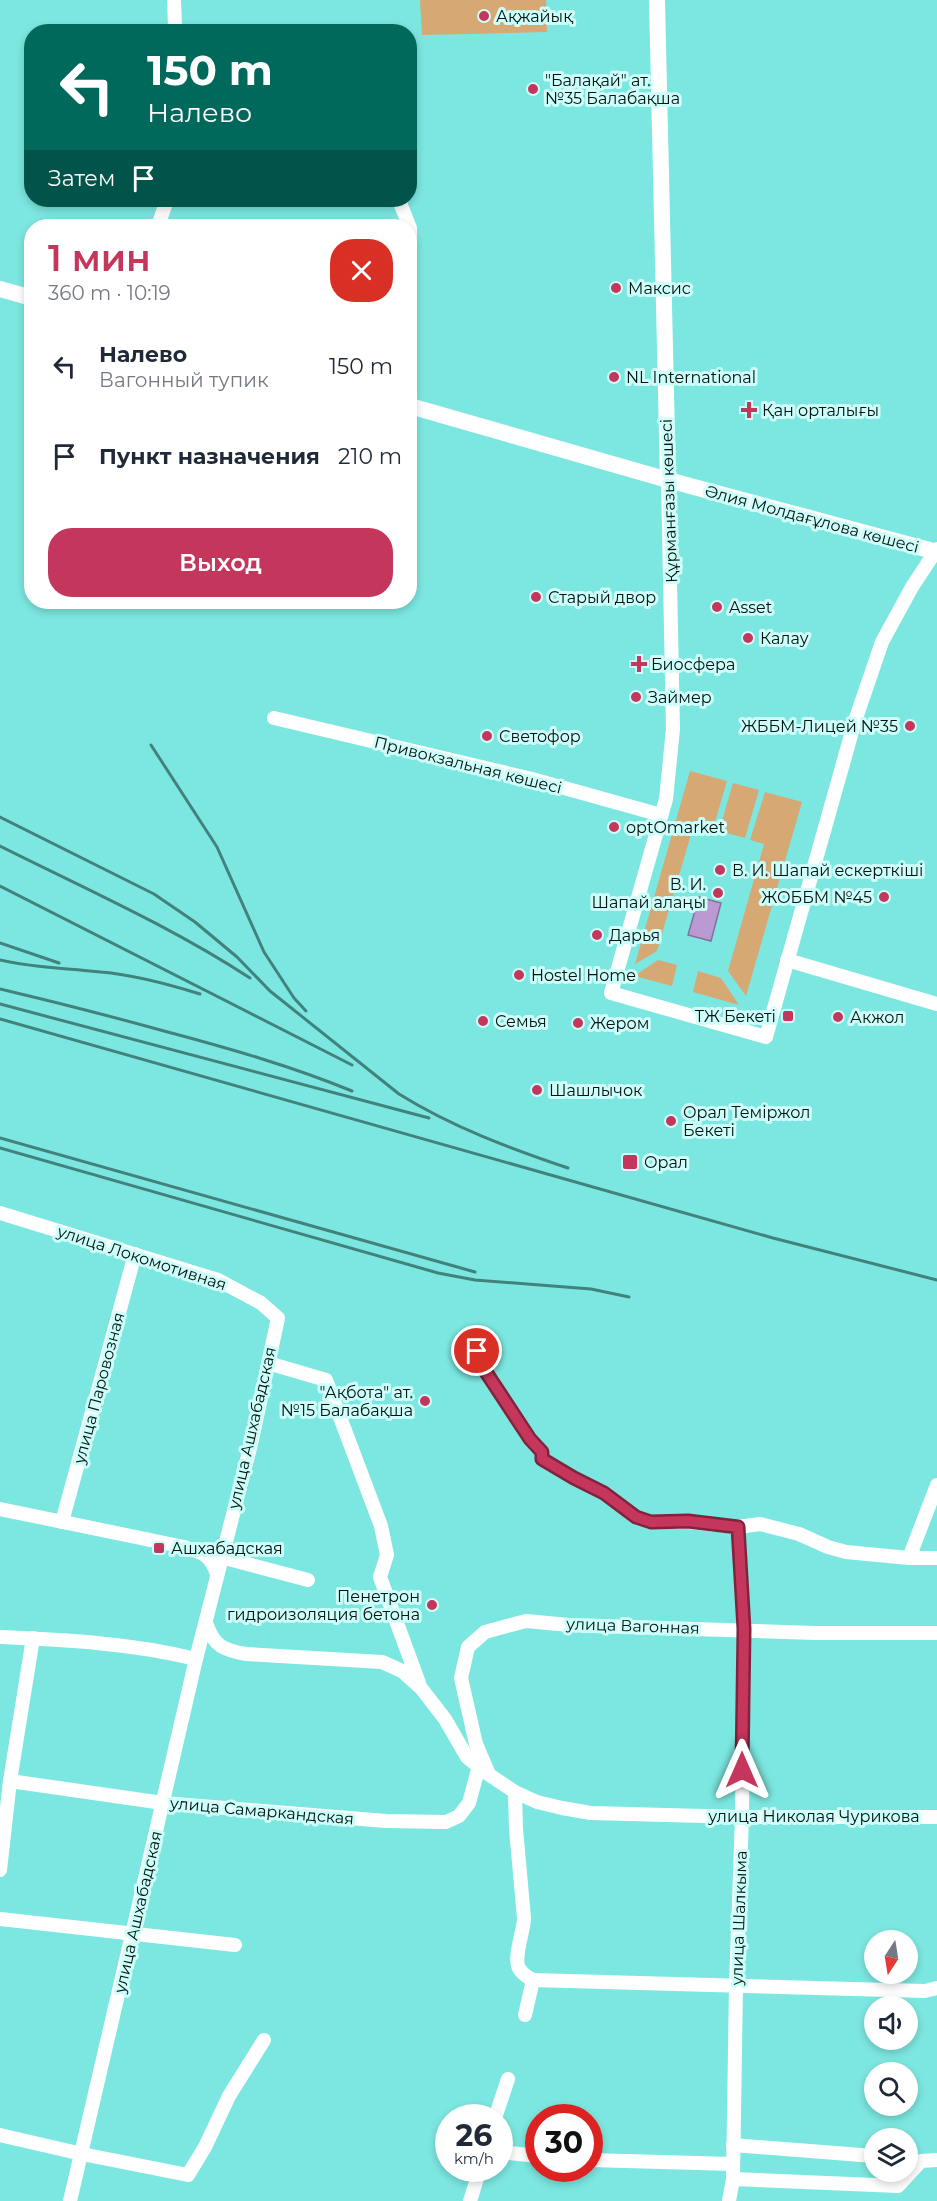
<!DOCTYPE html>
<html lang="ru">
<head>
<meta charset="utf-8">
<style>
	:root { --surface:#fff; --page:#f2f2f3; --text:#1f2937; --muted:#747a83; --accent:#c5365c }
	body { margin:0; font-family:Montserrat,sans-serif; background:var(--page); color:var(--text); height:100vh; display:flex; flex-direction:column; font-size:22px; white-space:nowrap }
	* { box-sizing:border-box; margin:0 }
	p { font-size:20px; color:var(--muted) }
	.icon { flex:none; width:33px; height:33px; fill:none; stroke:currentColor; stroke-width:2; stroke-linecap:round; stroke-linejoin:round }
	.map { position:relative; flex:1; overflow:hidden }
	.side { position:absolute; left:24px; top:219px; width:393px; height:390px; display:flex; flex-direction:column; background:var(--surface); border-radius:24px; box-shadow:0 3px 9px #0003 }
	.side>* { flex:none }
	.top-card { position:absolute; left:24px; top:24px; width:393px; height:183px; border-radius:24px; box-shadow:0 3px 9px #0003; background:#00695c; color:#fff; overflow:hidden }
	.needle { width:39px; rotate:192deg }
	.controls { position:absolute; left:864px; top:1930px; display:grid; gap:12px }
	.controls a { display:grid; place-items:center; width:54px; height:54px; border-radius:50%; background:var(--surface); box-shadow:0 3px 9px #0003; font-size:30px }
	.speed { position:absolute; left:435px; top:2104px; display:flex; gap:12px; font-size:30px; font-weight:700; text-align:center }
	.speed>* { display:grid; place-content:center; width:78px; height:78px; border-radius:50%; background:var(--surface); box-shadow:0 3px 9px #0003; line-height:1 }
	.speed small { font-size:15px; font-weight:400 }
	.speed .limit { border:9px solid #d22; background:#fff; color:#111 }
	.pin { position:absolute; display:grid; place-items:center; width:51px; height:51px; color:#fff; margin:-26px; border:3px solid #fff; border-radius:50%; box-shadow:0 2px 6px #0007 }
	.me { position:absolute; width:66px; margin:-33px; rotate:0deg; stroke-linejoin:round; filter:drop-shadow(0 0 4px #0008) }
	.turn { display:flex; align-items:center; gap:21px; height:126px; padding:0 24px; font-size:27px }
	.turn .icon { width:78px; height:78px; stroke-width:2.5 }
	.turn b { display:block; font-size:42px; line-height:51px }
	.then { display:flex; align-items:center; height:57px; padding:0 24px; background:#0003; gap:12px; font-size:22px }
	.round { display:grid; place-items:center; flex:none; width:63px; height:63px; border-radius:24px; background:var(--page) }
	.head { display:flex; align-items:center; justify-content:space-between; height:102px; padding:0 24px }
	h1 { font-size:36px; font-weight:600; line-height:45px; color:var(--accent) }
	.button { display:flex; gap:12px; margin-top:auto; padding:12px 24px }
	.button a { flex:1; height:69px; border-radius:24px; background:var(--accent); color:#fff; font-size:24px; font-weight:600; line-height:69px; text-align:center }
	ul { padding:0; list-style:none }
	li { display:flex; align-items:center; gap:18px; height:90px; padding:0 24px }
	li div { flex:1 }
	li b { display:block; font-size:22px }
	li em { font-style:normal }
	.map>svg:first-child { display:block }
</style>
</head>
<body>
<div class="map">
<svg width="937" height="2201" viewBox="0 0 937 2201">
	<rect width="100%" height="100%" fill="#7ce7e0"/>
	<g fill="#d6a874">
		<path d="M 420,0 L 546,0 L 547,32 L 422,35 Z"/>
		<path d="M 690,771 L 727,781 L 713,829 L 694,824 L 657,951 L 635,964 Z"/>
		<path d="M 733,783 L 759,790 L 745,838 L 719,831 Z"/>
		<path d="M 765,792 L 802,802 L 746,996 L 728,971 L 764,844 L 750,840 Z"/>
		<path d="M 658,960 L 677,965 L 672,986 L 634,976 Z"/>
		<path d="M 698,971 L 721,978 L 739,1005 L 693,992 Z"/>
	</g>
	<path fill="#bb9ad4" stroke="#837199" stroke-width="1.5" d="M 699,897 L 721,903 L 711,941 L 688,935 Z"/>
	<g fill="none" stroke-linecap="round" stroke-linejoin="round">
		<g stroke="#fff" stroke-width="14">
			<path d="M 171,32 L 175,27 L 174,0"/>
			<path d="M 399,200 L 410,228 L 410,336"/>
			<path d="M 158,226 L 167,200"/>
			<path d="M 668,480 L 673,729 L 666,799 L 611,993 L 766,1037 L 855,721 L 882,642 L 912,587 L 937,549"/>
			<path d="M 274,718 L 532,779 L 661,815"/>
			<path d="M 787,960 L 937,1004"/>
			<path d="M 0,1213 L 218,1280 L 261,1303 L 278,1318 L 251,1444 L 196,1659 L 70,2201"/>
			<path d="M 476,1346 L 478,1360 L 530,1439 L 542,1452 L 542,1459 L 574,1478 L 605,1493 L 636,1517 L 651,1522 L 688,1522 L 738,1527 L 760,1524 L 799,1534 L 828,1547 L 846,1552 L 909,1558 L 937,1558"/>
			<path d="M 268,1363 L 326,1380 L 381,1526 L 387,1555 L 380,1577 L 419,1683"/>
			<path d="M 0,1509 L 184,1547 C 203,1553 210,1554 217,1574"/>
			<path d="M 62,1522 L 135,1254"/>
			<path d="M 221,1557 L 308,1580"/>
			<path d="M 909,1558 L 937,1485"/>
			<path d="M 206,1623 C 214,1646 223,1650 246,1654 L 382,1662 L 402,1671 L 421,1688 L 445,1719 L 467,1757 L 488,1774 L 515,1792 L 537,1802 L 562,1808 L 591,1813 L 742,1817 L 937,1817"/>
			<path d="M 0,1637 C 65,1640 132,1643 196,1659"/>
			<path d="M 488,1772 L 476,1744 L 461,1678 L 468,1647 L 485,1632 L 526,1621 L 569,1625 L 816,1633 L 937,1633"/>
			<path d="M 10,1781 L 163,1803 L 386,1821 L 446,1822 L 459,1816 L 469,1803 L 479,1766"/>
			<path d="M 515,1792 L 516,1829 L 524,1918 C 524,1932 511,1962 521,1971 C 524,1975 529,1978 533,1980 L 525,2015"/>
			<path d="M 0,1870 L 10,1781 L 33,1638"/>
			<path d="M 0,1919 L 235,1945"/>
			<path d="M 533,1980 L 925,1991 L 937,1988"/>
			<path d="M 495,2118 L 508,2079"/>
			<path d="M 0,2135 L 82,2154 L 188,2175 L 205,2147 L 229,2096 L 264,2040"/>
			<path d="M 733,2145 L 874,2156"/>
			<path d="M 500,2152 L 538,2156"/>
			<path d="M 590,2160 L 733,2164"/>
			<path d="M 733,2179 L 898,2186 L 921,2161 L 937,2160"/>
			<path d="M 470,2201 L 480,2169"/>
			<path d="M 729,2201 L 733,2179 L 736,1985 L 742,1817 L 744,1629 L 738,1527"/>
		</g>
		<g stroke="#fff" stroke-width="16">
			<path d="M 657,0 L 668,480"/>
			<path d="M 0,289 L 32,298"/>
			<path d="M 410,406 L 668,480 L 937,552"/>
		</g>
		<g stroke="#41827d" stroke-width="3">
			<path d="M 151,745 L 217,847 L 264,952 L 294,998 L 306,1011"/>
			<path d="M 0,817 L 154,894 L 195,922 L 237,957 L 270,991 L 399,1094 C 452,1127 509,1148 568,1168"/>
			<path d="M 0,846 C 84,888 172,927 250,978"/>
			<path d="M 0,886 L 352,1065"/>
			<path d="M 0,943 L 59,963"/>
			<path d="M 0,960 C 33,968 67,968 101,972 C 135,975 168,984 200,994"/>
			<path d="M 0,989 C 55,1002 110,1016 164,1031 C 228,1048 291,1066 352,1091"/>
			<path d="M 0,1004 L 429,1118"/>
			<path d="M 0,1019 L 773,1238 L 937,1280"/>
			<path d="M 0,1138 L 475,1272"/>
			<path d="M 0,1148 L 438,1273 L 475,1280 L 591,1289 L 629,1297"/>
		</g>
	</g>
	<g fill="none" stroke-linecap="round" stroke-linejoin="round">
		<g stroke="#80233c" stroke-width="15">
			<path id="route" d="M 477,1351 L 478,1360 L 530,1439 L 542,1452 L 542,1459 L 574,1478 L 604,1493 L 636,1517 L 651,1522 L 688,1521 L 738,1527 L 744,1629 L 742,1770"/>
		</g>
		<use href="#route" stroke="#c5365c" stroke-width="10"/>
	</g>
	<g fill="#c5365c" stroke="#cdfef9" stroke-width="2">
		<circle cx="484" cy="16" r="6"/>
		<circle cx="533" cy="89" r="6"/>
		<circle cx="616" cy="288" r="6"/>
		<circle cx="614" cy="377" r="6"/>
		<path d="M746 401h6v6h6v6h-6v6h-6v-6h-6v-6h6z"/>
		<circle cx="536" cy="597" r="6"/>
		<circle cx="717" cy="607" r="6"/>
		<circle cx="748" cy="638" r="6"/>
		<path d="M636 655h6v6h6v6h-6v6h-6v-6h-6v-6h6z"/>
		<circle cx="636" cy="697" r="6"/>
		<circle cx="910" cy="726" r="6"/>
		<circle cx="487" cy="736" r="6"/>
		<circle cx="614" cy="827" r="6"/>
		<circle cx="720" cy="870" r="6"/>
		<circle cx="718" cy="893" r="6"/>
		<circle cx="884" cy="897" r="6"/>
		<circle cx="597" cy="935" r="6"/>
		<circle cx="519" cy="975" r="6"/>
		<rect x="782" y="1010" width="12" height="12" rx="3"/>
		<circle cx="838" cy="1017" r="6"/>
		<circle cx="483" cy="1021" r="6"/>
		<circle cx="578" cy="1023" r="6"/>
		<circle cx="537" cy="1090" r="6"/>
		<circle cx="671" cy="1121" r="6"/>
		<rect x="622" y="1154" width="16" height="16" rx="3"/>
		<circle cx="425" cy="1401" r="6"/>
		<rect x="153" y="1542" width="12" height="12" rx="3"/>
		<circle cx="432" cy="1605" r="6"/>
	</g>
	<g text-anchor="middle" dominant-baseline="central" stroke-width="6" stroke-linejoin="round" paint-order="stroke">
		<g font-size="16" fill="#001210" stroke="#cdfef9" text-anchor="start">
			<text x="496" y="16">Ақжайық</text>
			<text x="545" y="80">"Балақай" ат.<tspan x="545" dy="18">№35 Балабақша</tspan></text>
			<text x="628" y="288">Максис</text>
			<text x="626" y="377">NL International</text>
			<text x="762" y="410">Қан орталығы</text>
			<text x="548" y="597">Старый двор</text>
			<text x="729" y="607">Asset</text>
			<text x="760" y="638">Калау</text>
			<text x="651" y="664">Биосфера</text>
			<text x="648" y="697">Займер</text>
			<text x="898" y="726" text-anchor="end">ЖББМ-Лицей №35</text>
			<text x="499" y="736">Светофор</text>
			<text x="626" y="827">optOmarket</text>
			<text x="732" y="870">В. И. Шапай ескерткіші</text>
			<text x="706" y="884" text-anchor="end">В. И.<tspan x="706" dy="18">Шапай алаңы</tspan></text>
			<text x="872" y="897" text-anchor="end">ЖОББМ №45</text>
			<text x="609" y="935">Дарья</text>
			<text x="531" y="975">Hostel Home</text>
			<text x="776" y="1016" text-anchor="end">ТЖ Бекеті</text>
			<text x="850" y="1017">Акжол</text>
			<text x="495" y="1021">Семья</text>
			<text x="590" y="1023">Жером</text>
			<text x="549" y="1090">Шашлычок</text>
			<text x="683" y="1112">Орал Теміржол<tspan x="683" dy="18">Бекеті</tspan></text>
			<text x="644" y="1162">Орал</text>
			<text x="413" y="1392" text-anchor="end">"Ақбота" ат.<tspan x="413" dy="18">№15 Балабақша</tspan></text>
			<text x="171" y="1548">Ашхабадская</text>
			<text x="420" y="1596" text-anchor="end">Пенетрон<tspan x="420" dy="18">гидроизоляция бетона</tspan></text>
		</g>
		<g font-size="16" fill="#001210" stroke="#cdfef9">
			<text transform="translate(669 501) rotate(-92)">Құрманғазы көшесі</text>
			<text transform="translate(812 519) rotate(15)">Әлия Молдағұлова көшесі</text>
			<text transform="translate(468 765) rotate(14)">Привокзальная көшесі</text>
			<text transform="translate(142 1258) rotate(18)">улица Локомотивная</text>
			<text transform="translate(99 1388) rotate(-75)">улица Паровозная</text>
			<text transform="translate(252 1428) rotate(-77)">улица Ашхабадская</text>
			<text transform="translate(633 1626) rotate(2)">улица Вагонная</text>
			<text transform="translate(262 1811) rotate(5)">улица Самаркандская</text>
			<text x="814" y="1816">улица Николая Чурикова</text>
			<text transform="translate(138 1912) rotate(-77)">улица Ашхабадская</text>
			<text transform="translate(739 1918) rotate(-88)">улица Шалкыма</text>
		</g>
	</g>
</svg>
<div class="controls">
<a><svg class="needle" viewBox="-14 -14 28 28"><path d="M0-13l5 13h-10z" fill="#e53935"/><path d="M0 13l5-13h-10z" fill="#747a83"/></svg></a>
<a><svg class="icon" aria-label="sound" viewBox="0 0 24 24"><path d="M4 9h4l5-4v14l-5-4H4zM17 9q2 3 0 6"/></svg></a>
<a><svg class="icon" aria-label="search" viewBox="0 0 24 24"><circle cx="10" cy="10" r="6"/><path d="M15 15l6 6"/></svg></a>
<a><svg class="icon" aria-label="layers" viewBox="0 0 24 24"><path d="M12 4l9 5-9 5-9-5zM3 14l9 5 9-5"/></svg></a>
</div>
<div class="speed"><div>26<small>km/h</small></div><div class="limit">30</div></div>
<div class="pin" style="left:477px;top:1351px;background:#d93025"><svg class="icon" aria-label="arrive" viewBox="0 0 24 24"><path d="M6 21V4h12l-3 4 3 4H6"/></svg></div>
<svg class="me" style="left:742px;top:1770px" viewBox="-20 -20 40 40"><path d="M0-17L14 15 0 8-14 15z" fill="#c5365c" stroke="#fff" stroke-width="4"/></svg>
<div class="top-card">
<div class="turn"><svg class="icon" aria-label="left" viewBox="0 0 24 24"><path d="M17 20v-9H6M10 6l-5 5 5 5"/></svg><div><b>150 m</b>Налево</div></div>
<div class="then">Затем<svg class="icon" aria-label="arrive" viewBox="0 0 24 24"><path d="M6 21V4h12l-3 4 3 4H6"/></svg></div>
</div>
<section class="side">
<div class="head"><div><h1>1 мин</h1><p>360 m · 10:19</p></div><a class="round" style="background:#d93025;color:#fff"><svg class="icon" aria-label="close" viewBox="0 0 24 24"><path d="M6 6l12 12M18 6L6 18"/></svg></a></div>
<ul>
<li><svg class="icon" aria-label="left" viewBox="0 0 24 24"><path d="M17 20v-9H6M10 6l-5 5 5 5"/></svg><div><b>Налево</b><p>Вагонный тупик</p></div><em>150 m</em></li>
<li><svg class="icon" aria-label="arrive" viewBox="0 0 24 24"><path d="M6 21V4h12l-3 4 3 4H6"/></svg><div><b>Пункт назначения</b></div><em>210 m</em></li>
</ul>
<div class="button"><a>Выход</a></div>
</section>
</div>
</body>
</html>
